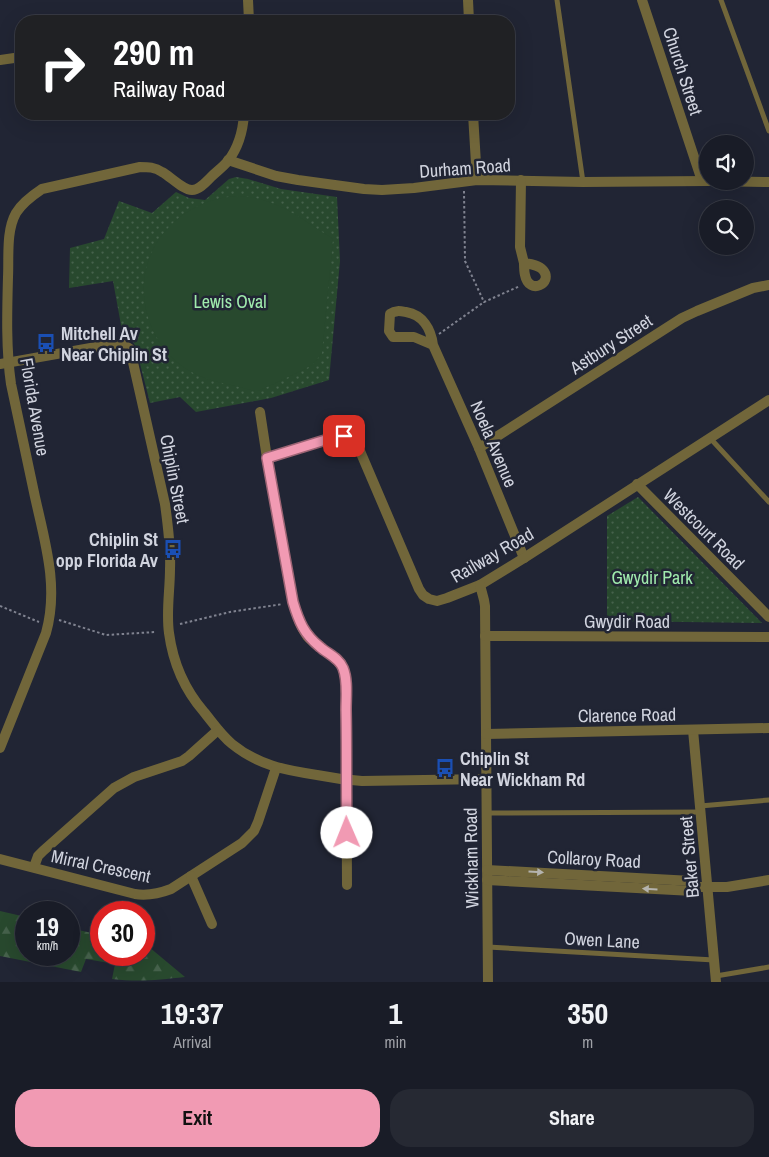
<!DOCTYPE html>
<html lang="en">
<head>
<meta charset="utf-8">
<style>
	:root { --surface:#191c27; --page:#262933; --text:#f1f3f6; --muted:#9fa1a7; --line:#373a44; --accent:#f19ab3 }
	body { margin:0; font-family:"Archivo Narrow",sans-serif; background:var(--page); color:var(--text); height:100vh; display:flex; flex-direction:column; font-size:19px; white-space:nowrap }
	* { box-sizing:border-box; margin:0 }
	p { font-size:16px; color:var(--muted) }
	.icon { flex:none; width:28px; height:28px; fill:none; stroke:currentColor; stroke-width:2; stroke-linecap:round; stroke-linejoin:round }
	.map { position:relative; height:982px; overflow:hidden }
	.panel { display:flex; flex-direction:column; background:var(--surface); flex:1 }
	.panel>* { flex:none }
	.guide { position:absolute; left:15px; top:15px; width:500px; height:105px; border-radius:20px; box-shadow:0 5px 20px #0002,0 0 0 1px var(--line); background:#202124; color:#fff; overflow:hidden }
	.fabs { position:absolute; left:699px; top:135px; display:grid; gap:10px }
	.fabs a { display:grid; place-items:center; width:55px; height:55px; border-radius:50%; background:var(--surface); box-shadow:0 5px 20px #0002,0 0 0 1px var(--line); font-size:25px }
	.speed { position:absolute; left:15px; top:901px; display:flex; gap:10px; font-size:25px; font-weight:700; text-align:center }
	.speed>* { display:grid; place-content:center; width:65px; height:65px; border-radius:50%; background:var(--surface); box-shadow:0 5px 20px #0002,0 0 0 1px var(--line); line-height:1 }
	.speed small { font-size:12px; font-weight:400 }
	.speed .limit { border:8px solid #d22; background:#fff; color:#111 }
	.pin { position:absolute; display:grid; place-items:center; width:42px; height:42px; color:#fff; margin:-21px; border-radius:10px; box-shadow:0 2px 8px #0006 }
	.me { position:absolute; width:55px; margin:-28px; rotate:359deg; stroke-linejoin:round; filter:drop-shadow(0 0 4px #0008) }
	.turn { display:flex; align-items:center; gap:18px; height:105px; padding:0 15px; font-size:22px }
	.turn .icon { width:65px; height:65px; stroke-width:2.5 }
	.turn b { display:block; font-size:35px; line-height:42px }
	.eta { display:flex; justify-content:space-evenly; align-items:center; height:85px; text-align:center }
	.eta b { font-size:30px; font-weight:800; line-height:35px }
	.action { display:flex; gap:10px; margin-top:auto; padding:10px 15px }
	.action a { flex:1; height:58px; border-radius:20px; background:var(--accent); color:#111; font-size:20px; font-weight:800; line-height:58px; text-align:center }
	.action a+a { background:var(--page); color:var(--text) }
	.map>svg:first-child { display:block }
</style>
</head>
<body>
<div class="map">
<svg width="769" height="982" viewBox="0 0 769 982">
	<defs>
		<pattern id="forest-firs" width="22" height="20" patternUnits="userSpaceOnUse" patternTransform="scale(1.25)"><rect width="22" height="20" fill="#28492e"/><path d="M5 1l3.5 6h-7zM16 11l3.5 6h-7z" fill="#46624c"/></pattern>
		<pattern id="park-dots" width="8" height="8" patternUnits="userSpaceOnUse" patternTransform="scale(1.25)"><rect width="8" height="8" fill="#28492e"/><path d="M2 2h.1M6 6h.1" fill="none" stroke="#46624c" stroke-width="1.8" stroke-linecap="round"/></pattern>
	</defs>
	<rect width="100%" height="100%" fill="#212534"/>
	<path fill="url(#forest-firs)" d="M 0,911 L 26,917 L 26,955 L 69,955 L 69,928 L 101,935 L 101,955 L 144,955 L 144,946 L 149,947 L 185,977 C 158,980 139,982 112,979 L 115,964 L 86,959 L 81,972 L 0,956 Z"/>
	<g fill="url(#park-dots)">
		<path d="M 236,177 L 248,179 L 281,189 L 337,197 L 340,261 L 329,380 L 271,398 L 196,412 L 180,397 L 150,403 L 136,348 C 134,341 129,338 123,336 L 113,281 L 69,288 L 70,248 L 104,239 L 119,201 L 152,213 L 176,192 L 189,198 L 205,200 L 229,179 Z"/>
		<path d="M 638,497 L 762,623 L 607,621 L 607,516 Z"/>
	</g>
	<path fill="#28492e" d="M 240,196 C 277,198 303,220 333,239 L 322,353 C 319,357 316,361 312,365 C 309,367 260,391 257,391 C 252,391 237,386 231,385 C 213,381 197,377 182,366 C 167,355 156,340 150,323 C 126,259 174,198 240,196 Z"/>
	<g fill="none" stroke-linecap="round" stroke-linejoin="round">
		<g stroke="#808390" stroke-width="2" stroke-dasharray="2.5 2.5" stroke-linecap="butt">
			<path d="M 464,191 L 465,261 L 484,302 L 520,286"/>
			<path d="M 439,334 L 484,302"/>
			<path d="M 0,606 L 39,622"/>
			<path d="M 59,620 L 106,635 L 156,632"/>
			<path d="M 180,624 L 230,612 L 283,604"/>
		</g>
		<g stroke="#71663a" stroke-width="5">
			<path d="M 557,0 L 583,182"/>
			<path d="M 721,0 L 769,131"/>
			<path d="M 710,438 L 769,502"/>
			<path d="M 700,806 L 769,800"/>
			<path d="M 487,813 L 701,812"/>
			<path d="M 488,947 L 714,960"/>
			<path d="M 716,976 L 769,967"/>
		</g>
		<g stroke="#71663a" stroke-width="10">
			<path d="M 248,0 L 249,21"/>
			<path d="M 468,0 L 469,21"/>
			<path d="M 642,0 L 702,181"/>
			<path d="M 0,60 L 21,57"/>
			<path d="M 473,114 L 477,180"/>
			<path d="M 228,160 L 276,176 L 298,180 L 364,189 L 382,190 L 414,188 L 477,180 L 583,182 L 708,181"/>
			<path d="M 521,180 L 520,247 L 524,263 C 530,264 539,265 543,270 C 554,283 529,296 525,275 C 524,271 524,267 524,263"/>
			<path d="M 710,181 L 769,182"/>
			<path d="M 433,345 L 414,337 L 393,337 L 389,331 L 390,314 C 396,310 400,311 406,312 C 423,315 431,329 433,345 L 479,448 L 524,558"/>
			<path d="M 0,364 L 113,344 L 124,345 L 130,349 L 165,504 C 168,526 171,547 170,569 C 170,590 166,612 169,633 C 173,663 185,690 204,712 C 213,723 221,735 232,744 C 258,765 284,770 317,775 C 332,778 347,780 362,781 L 486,779"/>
			<path d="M 260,412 L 267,458 L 293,602 C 296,614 300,626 307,636 C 316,647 338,656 343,668 C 344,672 345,676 346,680 L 347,885"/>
			<path d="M 479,448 L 682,318 L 697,311 L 753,288 L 769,285"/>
			<path d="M 267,458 L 335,437 C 345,436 349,438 357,444 L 419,589 L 423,595 L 429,599 L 437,601 L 447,598 L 480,585 L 524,558 L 769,400"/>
			<path d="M 637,484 L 769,617"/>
			<path d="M 480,585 L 484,600 L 485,606 L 488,982"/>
			<path d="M 485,636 L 769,637"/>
			<path d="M 693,730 L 716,982"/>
			<path d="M 486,734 L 769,728"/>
			<path d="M 0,748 L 46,633 C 59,587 45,542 35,497 C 27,459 19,422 11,384 C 6,349 7,313 8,277 C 9,256 6,231 16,213 C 22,203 33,195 42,189 L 140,167 C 148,167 155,167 162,172 C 170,176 183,190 192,190 C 199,190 206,182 211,177 C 216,172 223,167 228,161 C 238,148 243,130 244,114"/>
			<path d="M 0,859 L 135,894 C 148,896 158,894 171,889 L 242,843 L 254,831 L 258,822 L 276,768"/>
			<path d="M 34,867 L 38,856 L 43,851 L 114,788 L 134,777 L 182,761 L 189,756 L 218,730"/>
			<path d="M 487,870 L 692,881 L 697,887"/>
			<path d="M 191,876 L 212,924"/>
			<path d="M 487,880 L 693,891 L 697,887 L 727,887 L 769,880"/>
		</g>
	</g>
	<defs><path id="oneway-solid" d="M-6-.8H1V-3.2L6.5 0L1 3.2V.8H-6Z" transform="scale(1.25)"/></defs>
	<g fill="#b4b3ae">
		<use href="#oneway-solid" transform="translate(536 872) rotate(3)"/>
		<use href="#oneway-solid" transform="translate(650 889) rotate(-177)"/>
	</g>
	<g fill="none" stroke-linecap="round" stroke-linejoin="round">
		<g stroke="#9d6474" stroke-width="12">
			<path id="route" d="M 344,436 L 335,437 L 267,458 L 293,602 C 299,622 304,634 320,647 C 328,654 339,658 343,668 C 348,680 346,696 346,710 C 347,751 346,792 347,833"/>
		</g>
		<use href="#route" stroke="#f19ab3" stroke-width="9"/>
	</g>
	<defs>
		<g id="bus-bare" transform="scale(1.5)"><path d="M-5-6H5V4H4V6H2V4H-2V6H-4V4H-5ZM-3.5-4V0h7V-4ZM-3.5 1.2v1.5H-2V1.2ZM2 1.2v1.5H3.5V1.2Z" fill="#1a4fb4" stroke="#212534" stroke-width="2.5" paint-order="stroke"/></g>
	</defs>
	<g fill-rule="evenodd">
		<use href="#bus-bare" x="46" y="343"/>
		<use href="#bus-bare" x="173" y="549"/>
		<use href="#bus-bare" x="445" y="768"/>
	</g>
	<g text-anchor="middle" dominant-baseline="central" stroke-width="5" stroke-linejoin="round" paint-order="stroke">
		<g font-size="18" fill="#d1d4df" stroke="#212534">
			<text transform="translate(683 71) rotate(72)">Church Street</text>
			<text transform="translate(465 168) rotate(-4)">Durham Road</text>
			<text transform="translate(611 344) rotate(-33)">Astbury Street</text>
			<text transform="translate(35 407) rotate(80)">Florida Avenue</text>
			<text transform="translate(494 444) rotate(67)">Noela Avenue</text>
			<text transform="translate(175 479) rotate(79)">Chiplin Street</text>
			<text transform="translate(704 529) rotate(45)">Westcourt Road</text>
			<text transform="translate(492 555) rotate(-30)">Railway Road</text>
			<text x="627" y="621">Gwydir Road</text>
			<text transform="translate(627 715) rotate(-1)">Clarence Road</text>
			<text transform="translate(689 857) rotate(-95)">Baker Street</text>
			<text transform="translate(471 858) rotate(-91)">Wickham Road</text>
			<text transform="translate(594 859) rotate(3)">Collaroy Road</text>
			<text transform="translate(101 866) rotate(12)">Mirral Crescent</text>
			<text transform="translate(602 940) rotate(3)">Owen Lane</text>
		</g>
		<g font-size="18" fill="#a0ebad" stroke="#212534">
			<text x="230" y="301">Lewis Oval</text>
			<text x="652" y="577">Gwydir Park</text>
		</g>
		<g font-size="18" font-weight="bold" fill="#d1d4df" stroke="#212534" text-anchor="start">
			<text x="61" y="333">Mitchell Av<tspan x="61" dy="21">Near Chiplin St</tspan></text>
			<text x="158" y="539" text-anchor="end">Chiplin St<tspan x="158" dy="21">opp Florida Av</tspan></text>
			<text x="460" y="758">Chiplin St<tspan x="460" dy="21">Near Wickham Rd</tspan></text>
		</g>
	</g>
</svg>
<div class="fabs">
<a><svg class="icon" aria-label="sound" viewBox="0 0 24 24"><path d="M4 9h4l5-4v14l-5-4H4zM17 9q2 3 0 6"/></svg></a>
<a><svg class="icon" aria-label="search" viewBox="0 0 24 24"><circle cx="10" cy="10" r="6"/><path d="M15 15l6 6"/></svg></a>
</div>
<div class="speed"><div>19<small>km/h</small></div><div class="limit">30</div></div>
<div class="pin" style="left:344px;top:436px;background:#d93025"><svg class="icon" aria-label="arrive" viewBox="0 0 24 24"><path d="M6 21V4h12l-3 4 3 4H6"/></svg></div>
<svg class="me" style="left:347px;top:833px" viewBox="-20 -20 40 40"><circle r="19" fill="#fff"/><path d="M0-13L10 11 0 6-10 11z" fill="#f19ab3"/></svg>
<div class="guide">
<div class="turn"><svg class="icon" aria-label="right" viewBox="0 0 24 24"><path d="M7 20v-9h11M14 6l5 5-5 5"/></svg><div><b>290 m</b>Railway Road</div></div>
</div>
</div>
<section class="panel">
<div class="eta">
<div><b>19:37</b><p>Arrival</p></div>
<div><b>1</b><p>min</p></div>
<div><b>350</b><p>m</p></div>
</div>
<div class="action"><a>Exit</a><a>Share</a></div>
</section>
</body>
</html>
